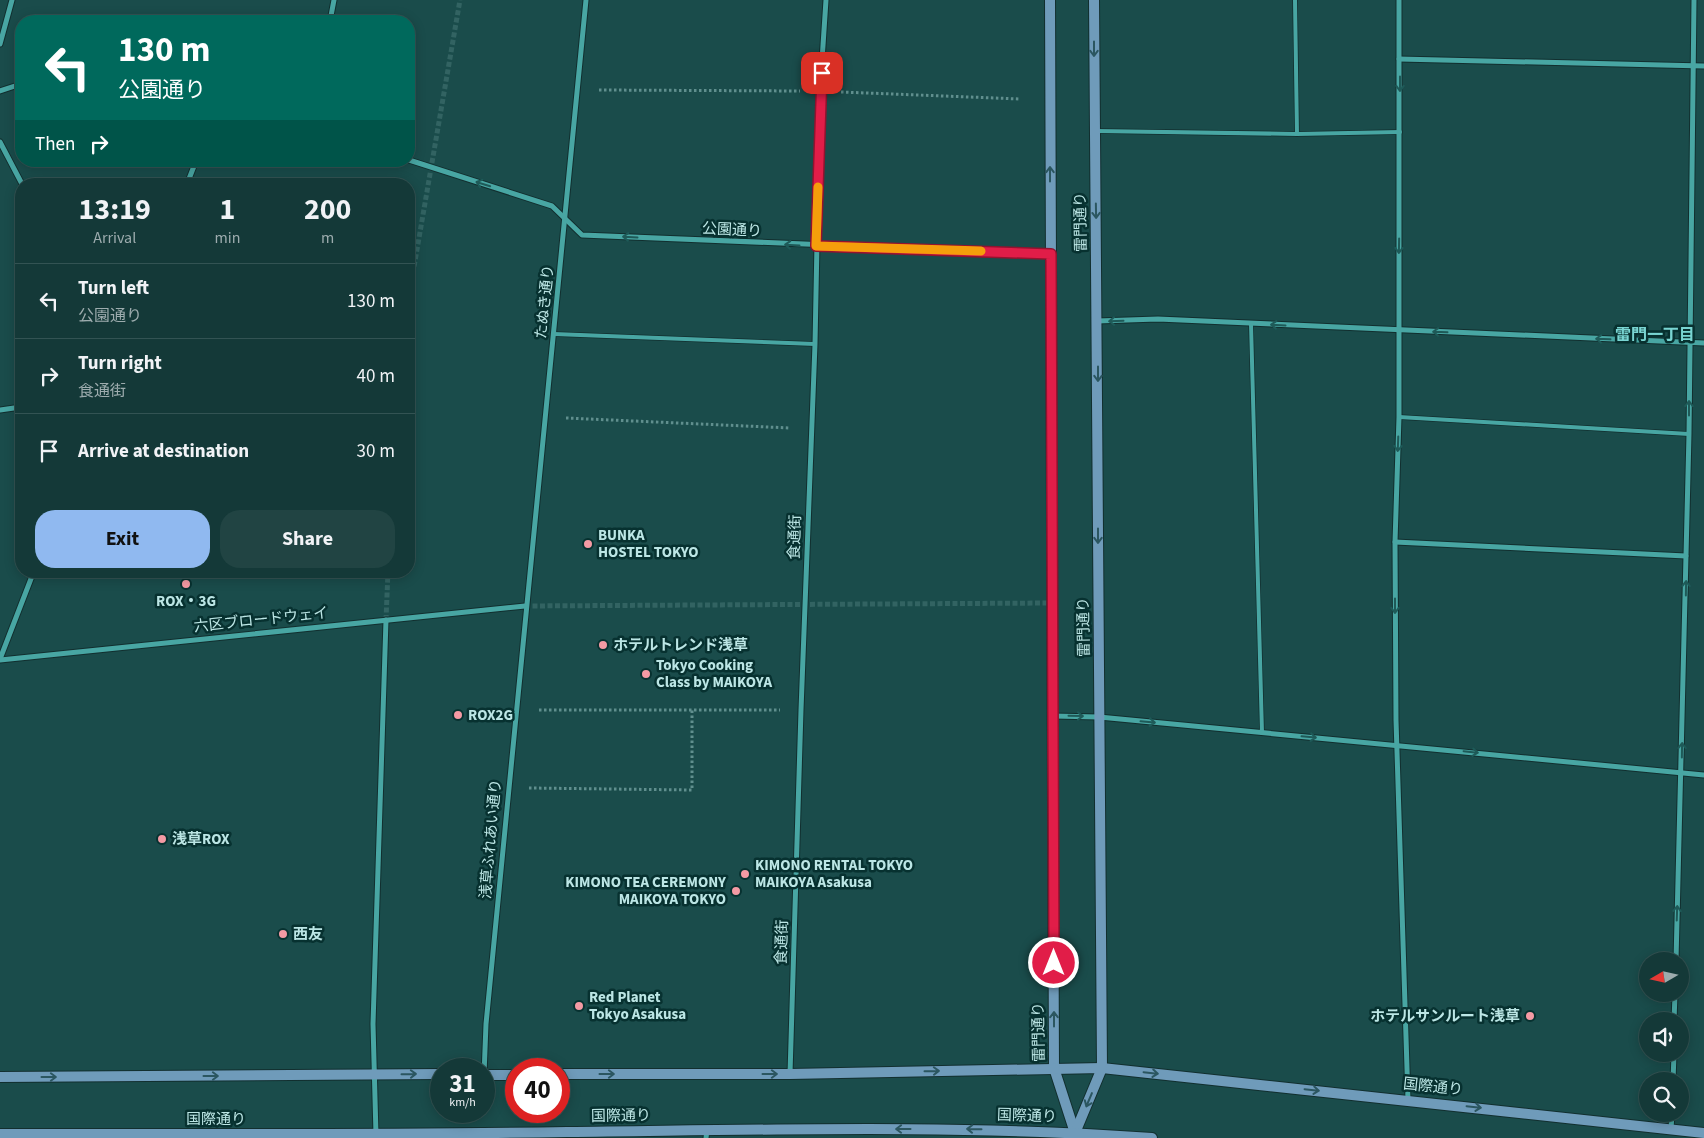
<!DOCTYPE html>
<html lang="en">
<head>
<meta charset="utf-8">
<style>
	:root { --surface:#143938; --page:#214443; --text:#f1f3f6; --muted:#9dacae; --line:#335353; --accent:#90b9f0 }
	body { margin:0; font-family:"Source Sans 3","Noto Sans JP",sans-serif; background:var(--page); color:var(--text); height:100vh; display:flex; flex-direction:column; font-size:19px; white-space:nowrap }
	* { box-sizing:border-box; margin:0 }
	p { font-size:16px; color:var(--muted) }
	.icon { flex:none; width:28px; height:28px; fill:none; stroke:currentColor; stroke-width:2; stroke-linecap:round; stroke-linejoin:round }
	.map { position:relative; flex:1; overflow:hidden }
	.sheet { position:absolute; left:15px; top:178px; width:400px; height:400px; display:flex; flex-direction:column; background:var(--surface); border-radius:20px; box-shadow:0 2px 12px #0003,0 0 0 1px var(--line) }
	.sheet>* { flex:none }
	.top-card { position:absolute; left:15px; top:15px; width:400px; height:152px; border-radius:20px; box-shadow:0 2px 12px #0003,0 0 0 1px var(--line); background:#00695c; color:#fff; overflow:hidden }
	.needle { width:32px; rotate:261deg }
	.fabs { position:absolute; left:1639px; top:952px; display:grid; gap:10px }
	.fabs a { display:grid; place-items:center; width:50px; height:50px; border-radius:50%; background:var(--surface); box-shadow:0 2px 12px #0003,0 0 0 1px var(--line); font-size:25px }
	.speed { position:absolute; left:430px; top:1058px; display:flex; gap:10px; font-size:25px; font-weight:700; text-align:center }
	.speed>* { display:grid; place-content:center; width:65px; height:65px; border-radius:50%; background:var(--surface); box-shadow:0 2px 12px #0003,0 0 0 1px var(--line); line-height:1 }
	.speed small { font-size:12px; font-weight:400 }
	.speed .limit { border:8px solid #d22; background:#fff; color:#111 }
	.pin { position:absolute; display:grid; place-items:center; width:42px; height:42px; color:#fff; margin:-21px; border-radius:10px; box-shadow:0 2px 8px #0006 }
	.me { position:absolute; width:55px; margin:-28px; rotate:0deg; stroke-linejoin:round; filter:drop-shadow(0 0 4px #0008) }
	.turn { display:flex; align-items:center; gap:18px; height:105px; padding:0 20px; font-size:22px }
	.turn .icon { width:65px; height:65px; stroke-width:2.5 }
	.turn b { display:block; font-size:35px; line-height:42px }
	.then { display:flex; align-items:center; height:48px; padding:0 20px; background:#0003; gap:10px; font-size:19px }
	.eta { display:flex; justify-content:space-evenly; align-items:center; height:85px; text-align:center }
	.eta b { font-size:30px; font-weight:700; line-height:35px }
	.button { display:flex; gap:10px; margin-top:auto; padding:10px 20px }
	.button a { flex:1; height:58px; border-radius:20px; background:var(--accent); color:#111; font-size:20px; font-weight:700; line-height:58px; text-align:center }
	.button a+a { background:var(--page); color:var(--text) }
	ul { padding:0; list-style:none }
	li { display:flex; align-items:center; gap:15px; height:75px; padding:0 20px; border-top:1px solid var(--line) }
	li div { flex:1 }
	li b { display:block; font-size:19px }
	li em { font-style:normal }
	.map>svg:first-child { display:block }
</style>
</head>
<body>
<div class="map">
<svg width="1704" height="1138" viewBox="0 0 1704 1138">
	<rect width="100%" height="100%" fill="#1a4c4b"/>
	<g fill="none" stroke-linecap="round" stroke-linejoin="round">
		<g stroke="#326362" stroke-width="5" stroke-dasharray="5 2.5" stroke-linecap="butt">
			<path d="M 409,296 L 460,0"/>
			<path d="M 525,606 L 1052,603"/>
			<path d="M 386,620 L 388,571"/>
		</g>
		<g stroke="#122f2f" stroke-width="5.5">
			<g id="lane">
				<path d="M 1295,0 L 1297,134"/>
				<path d="M 1097,131 L 1297,134 L 1400,132"/>
				<path d="M 1251,324 L 1262,733"/>
				<path d="M 554,334 L 815,344"/>
				<path d="M 1399,417 L 1689,434"/>
			</g>
		</g>
		<g stroke="#122f2f" stroke-width="7">
			<g id="street">
				<path d="M 1399,0 L 1399,417 L 1395,542 L 1396,720 L 1408,1100"/>
				<path d="M 330,21 L 334,0"/>
				<path d="M 0,44 L 12,0"/>
				<path d="M 1399,59 L 1704,66"/>
				<path d="M 0,91 L 21,84"/>
				<path d="M 0,142 L 22,184"/>
				<path d="M 409,160 L 552,206 L 582,235 L 1051,254"/>
				<path d="M 187,184 L 196,161"/>
				<path d="M 1097,321 L 1158,319 L 1704,343"/>
				<path d="M 0,410 L 21,407"/>
				<path d="M 1395,542 L 1686,556"/>
				<path d="M 0,659 L 34,571"/>
				<path d="M 0,660 L 525,606"/>
				<path d="M 1053,716 L 1099,717 L 1704,775"/>
				<path d="M 1676,961 L 1689,434 L 1694,0"/>
				<path d="M 1674,1021 L 1675,994"/>
				<path d="M 790,1074 L 801,710 L 815,344 L 820,91 L 826,0"/>
				<path d="M 484,1075 L 486,1024 L 586,0"/>
				<path d="M 1673,1081 L 1674,1054"/>
				<path d="M 1671,1129 L 1672,1114"/>
				<path d="M 376,1135 L 373,1024 L 386,620"/>
				<path d="M 706,1138 L 707,1130"/>
			</g>
		</g>
		<g stroke="#122f2f" stroke-width="12">
			<g id="secondary">
				<path d="M 1050,0 L 1054,1068 L 1075,1133"/>
				<path d="M 559,1074 L 790,1074 L 1102,1068 L 1704,1133"/>
				<path d="M 484,1075 L 516,1075"/>
				<path d="M 0,1077 L 441,1074"/>
				<path d="M 1075,1133 L 1102,1068 L 1094,0"/>
				<path d="M 0,1134 C 189,1134 378,1135 567,1132 C 762,1130 957,1124 1152,1138"/>
			</g>
		</g>
		<g stroke="#608f8e" stroke-width="3" stroke-dasharray="2.5 2.5" stroke-linecap="butt">
			<path d="M 599,90 L 800,91"/>
			<path d="M 841,92 L 1020,99"/>
			<path d="M 566,418 L 790,428"/>
			<path d="M 539,710 L 780,710"/>
			<path d="M 529,788 L 692,790 L 692,710"/>
		</g>
		<use href="#lane" stroke="#48a6a3" stroke-width="4"/>
		<use href="#street" stroke="#48a6a3" stroke-width="5"/>
		<use href="#secondary" stroke="#6f9bba" stroke-width="10"/>
	</g>
	<defs><path id="oneway-shaft" d="M-6 0H5M1.5-3L5.5 0L1.5 3" fill="none" stroke-width="1.6" stroke-linecap="round" stroke-linejoin="round" transform="scale(1.25)"/></defs>
	<g stroke="#2b5660">
		<use href="#oneway-shaft" transform="translate(1094 49) rotate(90)"/>
		<use href="#oneway-shaft" transform="translate(1050 174) rotate(-90)"/>
		<use href="#oneway-shaft" transform="translate(1096 211) rotate(89)"/>
		<use href="#oneway-shaft" transform="translate(1098 374) rotate(90)"/>
		<use href="#oneway-shaft" transform="translate(1098 536) rotate(90)"/>
		<use href="#oneway-shaft" transform="translate(1054 1019) rotate(-90)"/>
		<use href="#oneway-shaft" transform="translate(932 1071) rotate(-1)"/>
		<use href="#oneway-shaft" transform="translate(1151 1073) rotate(6)"/>
		<use href="#oneway-shaft" transform="translate(409 1074) rotate(-1)"/>
		<use href="#oneway-shaft" transform="translate(607 1074)"/>
		<use href="#oneway-shaft" transform="translate(770 1074)"/>
		<use href="#oneway-shaft" transform="translate(211 1076)"/>
		<use href="#oneway-shaft" transform="translate(49 1077)"/>
		<use href="#oneway-shaft" transform="translate(1312 1090) rotate(6)"/>
		<use href="#oneway-shaft" transform="translate(1089 1100) rotate(113)"/>
		<use href="#oneway-shaft" transform="translate(1474 1107) rotate(6)"/>
		<use href="#oneway-shaft" transform="translate(903 1129) rotate(180)"/>
		<use href="#oneway-shaft" transform="translate(974 1129) rotate(-179)"/>
	</g>
	<g stroke="#1e5a58">
		<use href="#oneway-shaft" transform="translate(1400 84) rotate(90)"/>
		<use href="#oneway-shaft" transform="translate(483 184) rotate(-163)"/>
		<use href="#oneway-shaft" transform="translate(630 237) rotate(-177)"/>
		<use href="#oneway-shaft" transform="translate(792 245) rotate(-177)"/>
		<use href="#oneway-shaft" transform="translate(1399 246) rotate(91)"/>
		<use href="#oneway-shaft" transform="translate(1116 321) rotate(178)"/>
		<use href="#oneway-shaft" transform="translate(1278 325) rotate(-177)"/>
		<use href="#oneway-shaft" transform="translate(1440 332) rotate(-178)"/>
		<use href="#oneway-shaft" transform="translate(1603 339) rotate(-178)"/>
		<use href="#oneway-shaft" transform="translate(1689 408) rotate(-90)"/>
		<use href="#oneway-shaft" transform="translate(1398 444) rotate(92)"/>
		<use href="#oneway-shaft" transform="translate(1686 588) rotate(-89)"/>
		<use href="#oneway-shaft" transform="translate(1395 606) rotate(90)"/>
		<use href="#oneway-shaft" transform="translate(1076 716) rotate(1)"/>
		<use href="#oneway-shaft" transform="translate(1148 722) rotate(5)"/>
		<use href="#oneway-shaft" transform="translate(1309 737) rotate(5)"/>
		<use href="#oneway-shaft" transform="translate(1682 750) rotate(-89)"/>
		<use href="#oneway-shaft" transform="translate(1471 752) rotate(6)"/>
		<use href="#oneway-shaft" transform="translate(1677 913) rotate(-88)"/>
	</g>
	<g fill="none" stroke-linecap="round" stroke-linejoin="round">
		<g stroke="#92132f" stroke-width="12">
			<path id="route" d="M 822,73 L 816,246 L 1051,254 L 1054,963"/>
		</g>
		<use href="#route" stroke="#e11d48" stroke-width="9"/>
		<path stroke="#f59e0b" stroke-width="9" d="M 818,187 L 816,246 L 981,251"/>
	</g>
	<g fill="#f49aa4" stroke="#073130" stroke-width="2">
		<circle cx="588" cy="544" r="5"/>
		<circle cx="186" cy="584" r="5"/>
		<circle cx="603" cy="645" r="5"/>
		<circle cx="646" cy="674" r="5"/>
		<circle cx="458" cy="715" r="5"/>
		<circle cx="162" cy="839" r="5"/>
		<circle cx="745" cy="874" r="5"/>
		<circle cx="736" cy="891" r="5"/>
		<circle cx="283" cy="934" r="5"/>
		<circle cx="579" cy="1006" r="5"/>
		<circle cx="1530" cy="1016" r="5"/>
	</g>
	<g text-anchor="middle" dominant-baseline="central" stroke-width="5" stroke-linejoin="round" paint-order="stroke">
		<g font-size="15" fill="#bce6e5" stroke="#073130">
			<text transform="translate(1081 222) rotate(-91)">雷門通り</text>
			<text transform="translate(732 230) rotate(3)">公園通り</text>
			<text transform="translate(545 302) rotate(-84)">たぬき通り</text>
			<text transform="translate(795 537) rotate(-88)">食通街</text>
			<text transform="translate(261 620) rotate(-6)">六区ブロードウェイ</text>
			<text transform="translate(1084 627) rotate(-91)">雷門通り</text>
			<text transform="translate(491 839) rotate(-85)">浅草ふれあい通り</text>
			<text transform="translate(782 942) rotate(-88)">食通街</text>
			<text transform="translate(1039 1032) rotate(-91)">雷門通り</text>
			<text transform="translate(1433 1087) rotate(6)">国際通り</text>
			<text transform="translate(621 1116) rotate(-1)">国際通り</text>
			<text transform="translate(1027 1116) rotate(2)">国際通り</text>
			<text x="216" y="1119">国際通り</text>
		</g>
		<g font-size="15" font-weight="bold" fill="#bce6e5" stroke="#073130" text-anchor="start">
			<text x="598" y="535">BUNKA<tspan x="598" dy="17">HOSTEL TOKYO</tspan></text>
			<text x="186" y="601" text-anchor="middle">ROX・3G</text>
			<text x="613" y="645">ホテルトレンド浅草</text>
			<text x="656" y="665">Tokyo Cooking<tspan x="656" dy="17">Class by MAIKOYA</tspan></text>
			<text x="468" y="715">ROX2G</text>
			<text x="172" y="839">浅草ROX</text>
			<text x="755" y="865">KIMONO RENTAL TOKYO<tspan x="755" dy="17">MAIKOYA Asakusa</tspan></text>
			<text x="726" y="882" text-anchor="end">KIMONO TEA CEREMONY<tspan x="726" dy="17">MAIKOYA TOKYO</tspan></text>
			<text x="293" y="934">西友</text>
			<text x="589" y="997">Red Planet<tspan x="589" dy="17">Tokyo Asakusa</tspan></text>
			<text x="1520" y="1016" text-anchor="end">ホテルサンルート浅草</text>
		</g>
		<g font-size="16" font-weight="bold" fill="#79d5d2" stroke="#073130">
			<text x="1655" y="335">雷門一丁目</text>
		</g>
	</g>
</svg>
<div class="fabs">
<a><svg class="needle" viewBox="-14 -14 28 28"><path d="M0-13l5 13h-10z" fill="#e53935"/><path d="M0 13l5-13h-10z" fill="#9dacae"/></svg></a>
<a><svg class="icon" aria-label="sound" viewBox="0 0 24 24"><path d="M4 9h4l5-4v14l-5-4H4zM17 9q2 3 0 6"/></svg></a>
<a><svg class="icon" aria-label="search" viewBox="0 0 24 24"><circle cx="10" cy="10" r="6"/><path d="M15 15l6 6"/></svg></a>
</div>
<div class="speed"><div>31<small>km/h</small></div><div class="limit">40</div></div>
<div class="pin" style="left:822px;top:73px;background:#d93025"><svg class="icon" aria-label="arrive" viewBox="0 0 24 24"><path d="M6 21V4h12l-3 4 3 4H6"/></svg></div>
<svg class="me" style="left:1054px;top:963px" viewBox="-20 -20 40 40"><circle r="17" fill="#e11d48" stroke="#fff" stroke-width="3"/><path d="M0-11L8 9 0 5-8 9z" fill="#fff"/></svg>
<div class="top-card">
<div class="turn"><svg class="icon" aria-label="left" viewBox="0 0 24 24"><path d="M17 20v-9H6M10 6l-5 5 5 5"/></svg><div><b>130 m</b>公園通り</div></div>
<div class="then">Then<svg class="icon" aria-label="right" viewBox="0 0 24 24"><path d="M7 20v-9h11M14 6l5 5-5 5"/></svg></div>
</div>
<section class="sheet">
<div class="eta">
<div><b>13:19</b><p>Arrival</p></div>
<div><b>1</b><p>min</p></div>
<div><b>200</b><p>m</p></div>
</div>
<ul>
<li><svg class="icon" aria-label="left" viewBox="0 0 24 24"><path d="M17 20v-9H6M10 6l-5 5 5 5"/></svg><div><b>Turn left</b><p>公園通り</p></div><em>130 m</em></li>
<li><svg class="icon" aria-label="right" viewBox="0 0 24 24"><path d="M7 20v-9h11M14 6l5 5-5 5"/></svg><div><b>Turn right</b><p>食通街</p></div><em>40 m</em></li>
<li><svg class="icon" aria-label="arrive" viewBox="0 0 24 24"><path d="M6 21V4h12l-3 4 3 4H6"/></svg><div><b>Arrive at destination</b></div><em>30 m</em></li>
</ul>
<div class="button"><a>Exit</a><a>Share</a></div>
</section>
</div>
</body>
</html>
